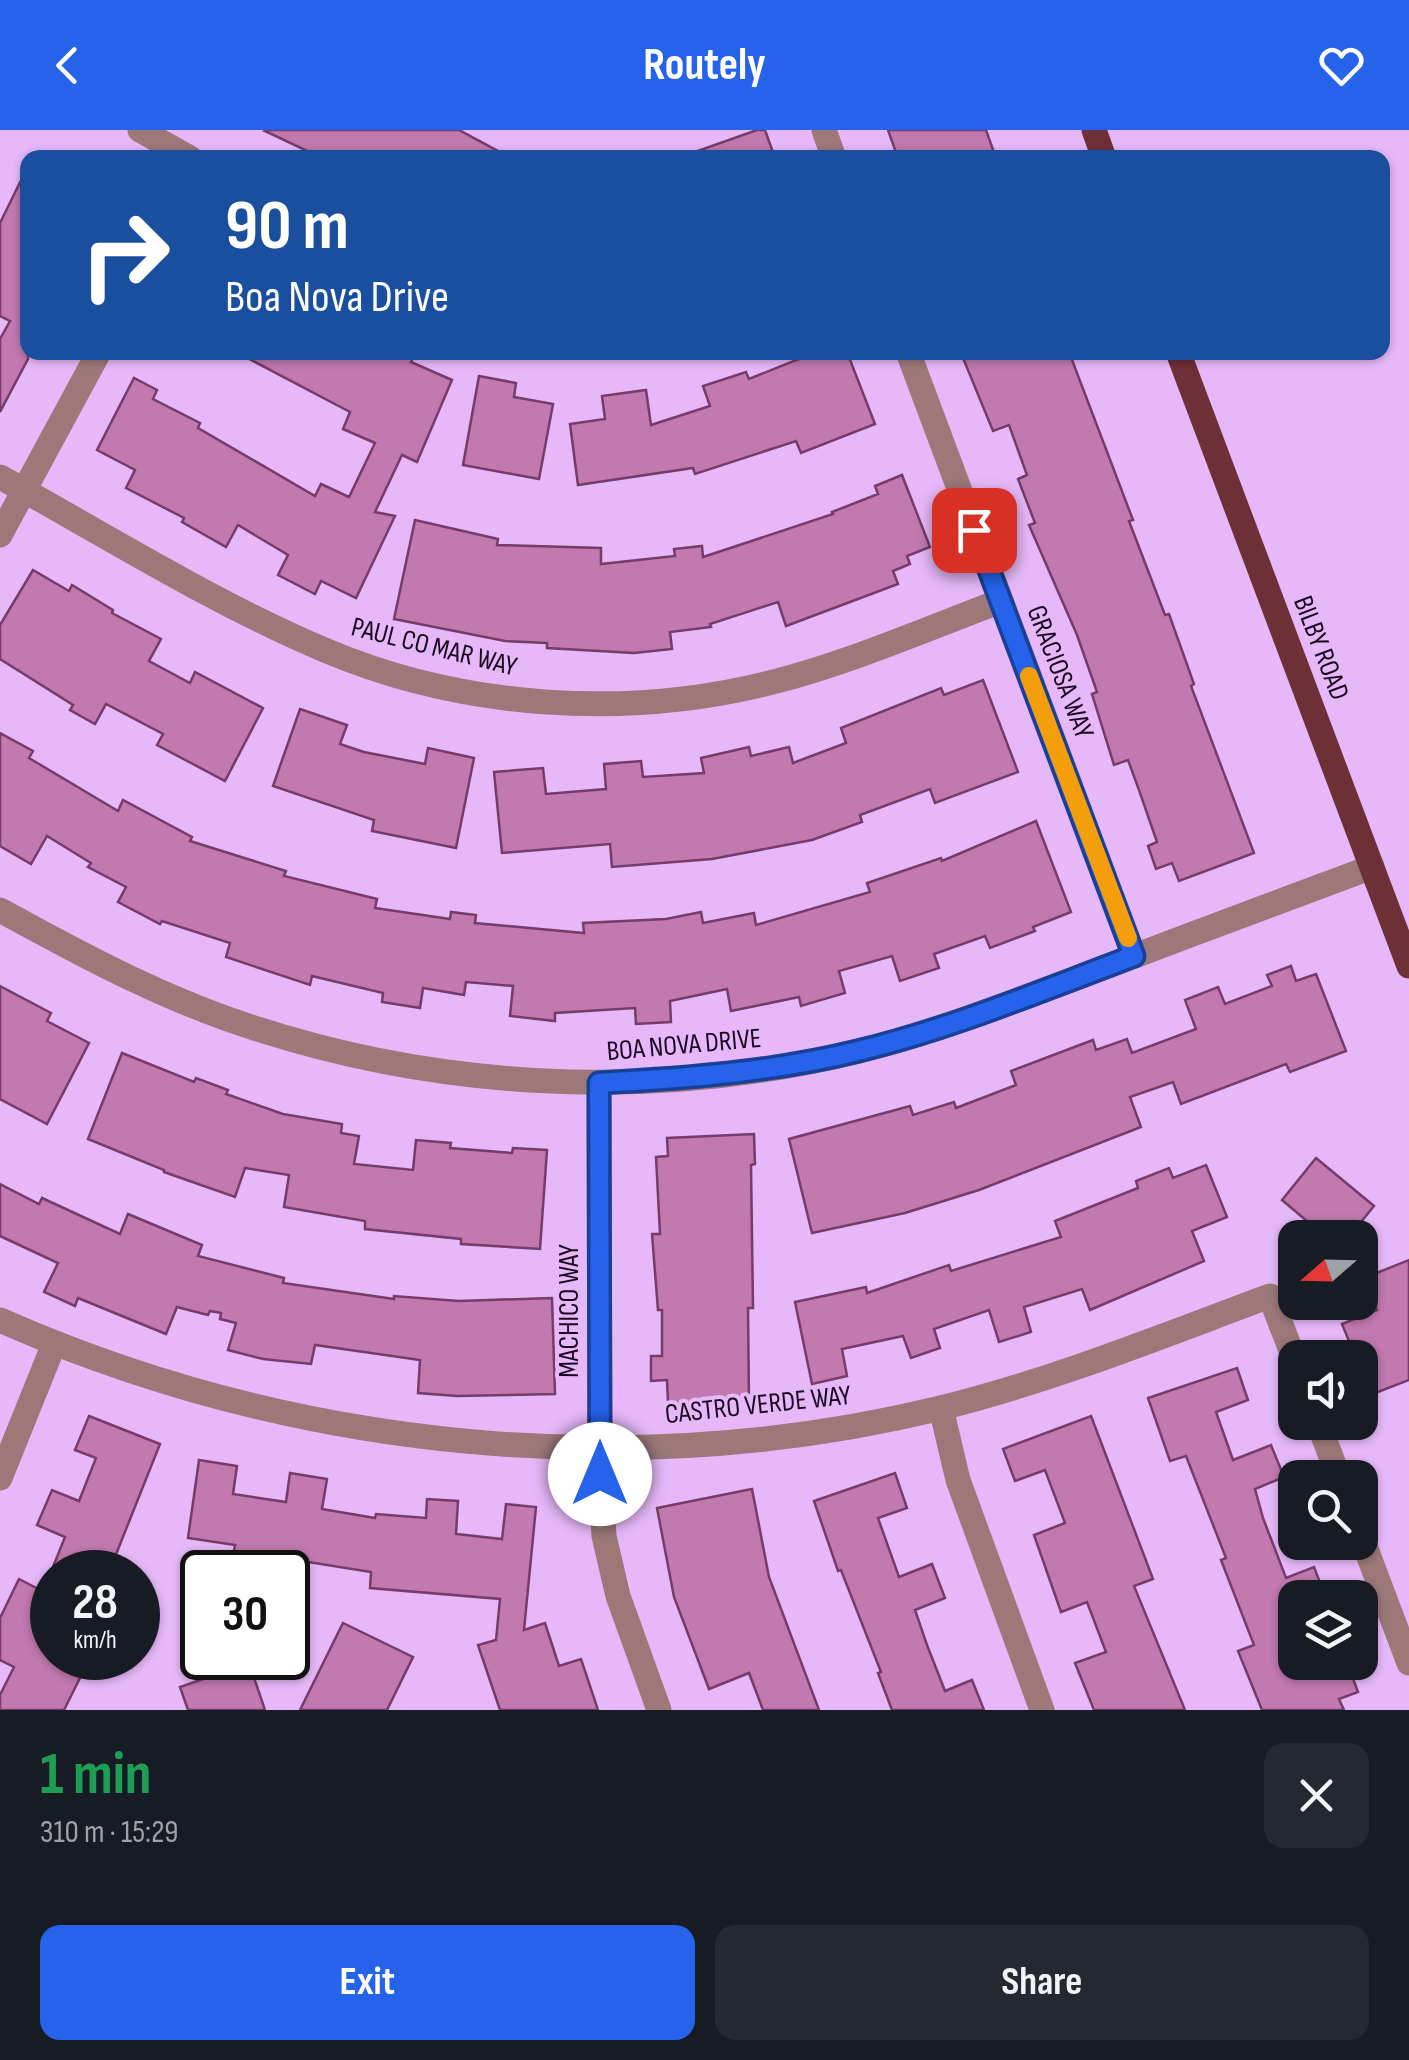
<!DOCTYPE html>
<html lang="en">
<head>
<meta charset="utf-8">
<style>
	:root { --surface:#171b24; --page:#242831; --text:#f1f3f6; --muted:#9ea1a6; --accent:#2563eb }
	body { margin:0; font-family:"Sofia Sans Condensed",sans-serif; background:var(--page); color:var(--text); height:100vh; display:flex; flex-direction:column; font-size:38px; white-space:nowrap }
	* { box-sizing:border-box; margin:0 }
	p { font-size:32px; color:var(--muted) }
	.icon { flex:none; width:55px; height:55px; fill:none; stroke:currentColor; stroke-width:2; stroke-linecap:round; stroke-linejoin:round }
	.map { position:relative; height:1580px; overflow:hidden }
	.sheet { display:flex; flex-direction:column; background:var(--surface); flex:1 }
	.sheet>* { flex:none }
	.guide { position:absolute; left:20px; top:20px; width:1370px; height:210px; border-radius:20px; box-shadow:0 2px 8px #0004; background:#1a4fa0; color:#fff; overflow:hidden }
	.needle { width:65px; rotate:250deg }
	.tools { position:absolute; left:1278px; top:1090px; display:grid; gap:20px }
	.tools a { display:grid; place-items:center; width:100px; height:100px; border-radius:20px; background:var(--surface); box-shadow:0 2px 8px #0004; font-size:50px }
	.speed { position:absolute; left:30px; top:1420px; display:flex; gap:20px; font-size:50px; font-weight:700; text-align:center }
	.speed>* { display:grid; place-content:center; width:130px; height:130px; border-radius:50%; background:var(--surface); box-shadow:0 2px 8px #0004; line-height:1 }
	.speed small { font-size:25px; font-weight:400 }
	.speed .limit { border:5px solid #111; border-radius:15px; background:#fff; color:#111 }
	.pin { position:absolute; display:grid; place-items:center; width:85px; height:85px; color:#fff; margin:-42px; border-radius:20px; box-shadow:0 5px 15px #0006 }
	.me { position:absolute; width:110px; margin:-55px; rotate:0deg; stroke-linejoin:round; filter:drop-shadow(0 0 8px #0008) }
	.turn { display:flex; align-items:center; gap:35px; height:210px; padding:0 40px; font-size:45px }
	.turn .icon { width:130px; height:130px; stroke-width:2.5 }
	.turn b { display:block; font-size:70px; line-height:85px }
	.round { display:grid; place-items:center; flex:none; width:105px; height:105px; border-radius:20px; background:var(--page) }
	.overview { display:flex; align-items:center; justify-content:space-between; height:170px; padding:0 40px }
	h1 { font-size:60px; font-weight:700; line-height:75px; color:#1e9e55 }
	.cta { display:flex; gap:20px; margin-top:auto; padding:20px 40px }
	.cta a { flex:1; height:115px; border-radius:20px; background:var(--accent); color:#fff; font-size:40px; font-weight:700; line-height:115px; text-align:center }
	.cta a+a { background:var(--page); color:var(--text) }
	header { display:flex; justify-content:space-between; align-items:center; height:130px; padding:0 40px; background:var(--accent); color:#fff; font-size:45px; font-weight:700 }
	.map>svg:first-child { display:block }
</style>
</head>
<body>
<header><svg class="icon" aria-label="back" viewBox="0 0 24 24"><path d="M15 5l-7 7 7 7"/></svg>Routely<svg class="icon" aria-label="heart" viewBox="0 0 24 24"><path d="M12 20l-8-8c-3-5 5-10 8-4 3-6 11-1 8 4z"/></svg></header>
<div class="map">
<svg width="1409" height="1580" viewBox="0 0 1409 1580">
	<rect width="100%" height="100%" fill="#e7b8f9"/>
	<g fill="#c179af" stroke="#763c69" stroke-width="2.5">
		<path d="M 263,0 L 459,0 L 511,28 L 322,28 Z"/>
		<path d="M 757,0 L 765,0 L 775,28 L 690,28 L 689,24 Z"/>
		<path d="M 888,0 L 986,0 L 996,28 L 898,28 Z"/>
		<path d="M 28,36 L 28,229 L 0,282 L 0,209 L 10,191 L 0,186 L 0,93 Z"/>
		<path d="M 236,222 L 415,222 L 411,232 L 452,250 L 417,332 L 402,325 L 375,382 L 395,386 L 356,468 L 321,451 L 315,464 L 278,445 L 288,425 L 238,395 L 226,417 L 182,392 L 184,388 L 126,358 L 135,340 L 97,320 L 134,248 L 157,260 L 153,269 L 200,293 L 198,298 L 315,366 L 321,354 L 349,367 L 375,313 L 343,299 L 350,282 Z"/>
		<path d="M 816,222 L 847,222 L 875,294 L 801,323 L 796,311 L 695,344 L 693,338 L 578,355 L 570,294 L 605,289 L 602,266 L 646,260 L 651,295 L 710,276 L 703,256 L 746,242 L 749,249 Z"/>
		<path d="M 977,222 L 1069,222 L 1133,390 L 1129,391 L 1165,485 L 1169,484 L 1194,554 L 1191,556 L 1254,723 L 1179,751 L 1172,733 L 1156,739 L 1148,716 L 1157,712 L 1139,660 L 1128,630 L 1114,635 L 1092,564 L 1097,562 L 1077,505 L 1029,395 L 1035,393 L 1018,349 L 1027,345 L 1009,295 L 993,301 L 963,228 Z"/>
		<path d="M 479,246 L 516,253 L 514,267 L 553,274 L 539,349 L 463,335 Z"/>
		<path d="M 902,345 L 930,417 L 907,426 L 910,434 L 893,441 L 898,454 L 786,496 L 778,472 L 710,494 L 711,497 L 670,502 L 672,519 L 634,523 L 547,518 L 547,513 L 505,511 L 394,489 L 415,390 L 498,409 L 497,415 L 601,418 L 601,434 L 675,426 L 674,419 L 702,416 L 703,427 L 833,384 L 832,382 L 878,364 L 875,356 Z"/>
		<path d="M 33,440 L 69,461 L 72,455 L 113,480 L 112,483 L 161,509 L 149,531 L 190,553 L 195,542 L 263,578 L 225,651 L 157,615 L 163,604 L 106,574 L 95,594 L 70,580 L 73,575 L 0,529 L 0,495 Z"/>
		<path d="M 983,550 L 1018,642 L 935,673 L 930,659 L 860,685 L 862,692 L 812,710 L 712,729 L 612,737 L 610,714 L 502,723 L 494,642 L 543,638 L 546,664 L 606,659 L 604,634 L 641,631 L 643,647 L 704,643 L 701,628 L 749,617 L 751,626 L 789,617 L 793,633 L 846,613 L 841,598 L 941,558 L 944,565 Z"/>
		<path d="M 300,579 L 347,595 L 340,614 L 364,622 L 425,634 L 428,618 L 474,628 L 456,718 L 372,701 L 374,690 L 273,656 Z"/>
		<path d="M 0,603 L 33,621 L 29,628 L 118,681 L 123,670 L 192,707 L 190,711 L 286,741 L 284,746 L 377,769 L 375,778 L 450,789 L 451,782 L 476,785 L 475,793 L 584,803 L 583,793 L 666,789 L 701,782 L 703,793 L 754,783 L 756,795 L 870,762 L 867,753 L 941,728 L 942,731 L 1036,691 L 1071,782 L 1033,797 L 1035,801 L 990,818 L 985,806 L 934,824 L 939,838 L 900,851 L 892,826 L 839,841 L 845,863 L 801,876 L 799,867 L 731,881 L 727,859 L 670,871 L 671,892 L 636,894 L 635,878 L 555,883 L 555,891 L 510,886 L 513,856 L 466,852 L 464,865 L 423,858 L 420,878 L 382,872 L 383,863 L 312,846 L 310,855 L 226,827 L 230,813 L 162,791 L 160,794 L 118,772 L 126,757 L 88,737 L 91,733 L 47,706 L 31,734 L 0,716 Z"/>
		<path d="M 1291,836 L 1296,851 L 1316,844 L 1346,921 L 1290,942 L 1286,934 L 1181,974 L 1173,952 L 1130,967 L 1141,997 L 979,1060 L 905,1083 L 812,1103 L 789,1009 L 910,976 L 913,985 L 954,972 L 956,978 L 1016,955 L 1011,941 L 1093,910 L 1096,920 L 1127,909 L 1132,923 L 1196,899 L 1185,870 L 1218,857 L 1225,874 L 1272,856 L 1267,845 Z"/>
		<path d="M 0,856 L 51,883 L 47,891 L 89,913 L 47,994 L 0,969 Z"/>
		<path d="M 122,923 L 194,952 L 196,948 L 228,960 L 226,964 L 283,984 L 342,994 L 341,1003 L 359,1006 L 354,1034 L 413,1040 L 416,1010 L 451,1013 L 450,1018 L 512,1023 L 513,1018 L 547,1020 L 540,1119 L 461,1114 L 461,1109 L 365,1099 L 365,1091 L 284,1077 L 289,1045 L 245,1038 L 235,1067 L 164,1042 L 164,1040 L 88,1009 Z"/>
		<path d="M 754,1004 L 755,1034 L 751,1035 L 753,1178 L 748,1178 L 749,1272 L 668,1273 L 667,1250 L 651,1251 L 651,1226 L 662,1226 L 662,1180 L 658,1180 L 652,1104 L 660,1104 L 656,1027 L 668,1026 L 667,1008 Z"/>
		<path d="M 1316,1028 L 1374,1076 L 1348,1108 L 1305,1108 L 1314,1097 L 1282,1070 Z"/>
		<path d="M 1206,1035 L 1227,1087 L 1192,1101 L 1204,1131 L 1090,1180 L 1082,1159 L 1024,1177 L 1031,1202 L 999,1212 L 989,1180 L 934,1199 L 940,1218 L 911,1228 L 903,1206 L 842,1219 L 847,1246 L 812,1254 L 795,1172 L 866,1157 L 867,1163 L 949,1135 L 951,1141 L 1061,1107 L 1055,1091 L 1138,1058 L 1136,1051 L 1169,1038 L 1173,1048 Z"/>
		<path d="M 0,1054 L 39,1074 L 42,1068 L 120,1104 L 128,1084 L 202,1115 L 198,1126 L 284,1148 L 283,1153 L 394,1169 L 394,1166 L 459,1171 L 552,1168 L 555,1264 L 457,1266 L 418,1263 L 420,1230 L 315,1215 L 311,1234 L 263,1229 L 228,1220 L 236,1193 L 220,1189 L 221,1183 L 210,1181 L 208,1185 L 177,1177 L 166,1204 L 78,1168 L 75,1176 L 44,1162 L 58,1133 L 0,1106 Z"/>
		<path d="M 1409,1130 L 1409,1250 L 1360,1269 L 1360,1228 L 1356,1228 L 1342,1194 L 1377,1180 L 1364,1148 Z"/>
		<path d="M 1237,1238 L 1248,1270 L 1216,1282 L 1233,1330 L 1271,1315 L 1284,1347 L 1255,1359 L 1263,1388 L 1286,1448 L 1314,1437 L 1326,1468 L 1295,1468 L 1295,1532 L 1347,1532 L 1358,1562 L 1339,1569 L 1344,1580 L 1262,1580 L 1238,1521 L 1254,1515 L 1221,1430 L 1226,1428 L 1186,1326 L 1170,1331 L 1148,1268 Z"/>
		<path d="M 89,1286 L 160,1314 L 109,1442 L 51,1442 L 65,1407 L 37,1395 L 52,1360 L 79,1371 L 96,1328 L 75,1320 Z"/>
		<path d="M 1091,1286 L 1153,1449 L 1134,1456 L 1185,1580 L 1094,1580 L 1075,1533 L 1106,1522 L 1087,1472 L 1061,1482 L 1034,1405 L 1065,1393 L 1045,1340 L 1015,1351 L 1003,1319 Z"/>
		<path d="M 199,1330 L 237,1336 L 233,1364 L 286,1372 L 290,1343 L 327,1349 L 322,1379 L 375,1388 L 376,1384 L 426,1388 L 427,1369 L 458,1371 L 456,1404 L 502,1409 L 506,1374 L 536,1377 L 524,1500 L 545,1493 L 559,1536 L 581,1529 L 598,1580 L 500,1580 L 478,1515 L 496,1510 L 500,1469 L 370,1458 L 371,1442 L 258,1424 L 257,1430 L 233,1426 L 235,1415 L 188,1408 Z"/>
		<path d="M 895,1343 L 907,1378 L 878,1388 L 899,1447 L 932,1434 L 945,1468 L 915,1480 L 927,1515 L 945,1561 L 972,1550 L 984,1580 L 892,1580 L 878,1543 L 881,1542 L 841,1440 L 838,1441 L 814,1371 Z"/>
		<path d="M 752,1359 L 769,1447 L 819,1580 L 763,1580 L 749,1543 L 709,1559 L 674,1467 L 657,1378 Z"/>
		<path d="M 19,1449 L 52,1466 L 52,1528 L 90,1528 L 64,1580 L 0,1580 L 0,1565 L 14,1537 L 0,1530 L 0,1488 Z"/>
		<path d="M 343,1493 L 413,1527 L 387,1580 L 300,1580 Z"/>
		<path d="M 249,1533 L 265,1580 L 188,1580 L 180,1557 Z"/>
	</g>
	<g fill="none" stroke-linecap="round" stroke-linejoin="round">
		<g stroke="#9c7879" stroke-width="25">
			<path d="M 140,0 L 190,28"/>
			<path d="M 824,0 L 834,28"/>
			<path d="M 908,222 L 1134,826"/>
			<path d="M 0,347 C 107,406 215,474 327,521 C 465,579 629,589 773,552 C 851,532 926,499 1001,471"/>
			<path d="M 0,405 L 99,222"/>
			<path d="M 0,780 C 73,820 147,860 225,888 C 427,960 651,972 859,921 C 933,903 1003,875 1074,849 C 1173,811 1273,774 1372,737"/>
			<path d="M 599,953 L 600,1344 L 604,1406 L 618,1466 L 659,1580"/>
			<path d="M 0,1190 C 293,1319 628,1354 941,1278 C 1054,1250 1162,1206 1270,1166 L 1295,1231"/>
			<path d="M 941,1278 L 958,1350 L 1042,1580"/>
			<path d="M 1318,1292 L 1339,1348"/>
			<path d="M 0,1348 L 54,1214"/>
			<path d="M 1360,1403 L 1409,1533"/>
		</g>
		<g stroke="#6d3036" stroke-width="25">
			<path d="M 1094,0 L 1104,28"/>
			<path d="M 1178,222 L 1409,836"/>
		</g>
	</g>
	<g fill="none" stroke-linecap="round" stroke-linejoin="round">
		<g stroke="#184099" stroke-width="25">
			<path id="route" d="M 600,1344 L 599,953 C 687,948 773,942 858,921 C 953,898 1043,860 1134,826 L 974,400"/>
		</g>
		<use href="#route" stroke="#2563eb" stroke-width="18"/>
		<path stroke="#f59e0b" stroke-width="18" d="M 1029,546 L 1128,808"/>
	</g>
	<g text-anchor="middle" dominant-baseline="central" stroke-width="8" stroke-linejoin="round" paint-order="stroke">
		<g font-size="28" fill="#18071e" stroke="#e7b8f9">
			<text transform="translate(434 517) rotate(14)">PAUL CO MAR WAY</text>
			<text transform="translate(1321 518) rotate(69)">BILBY ROAD</text>
			<text transform="translate(1060 542) rotate(69)">GRACIOSA WAY</text>
			<text transform="translate(684 915) rotate(-5)">BOA NOVA DRIVE</text>
			<text transform="translate(569 1181) rotate(-90)">MACHICO WAY</text>
			<text transform="translate(758 1275) rotate(-6)">CASTRO VERDE WAY</text>
		</g>
	</g>
</svg>
<div class="tools">
<a><svg class="needle" viewBox="-14 -14 28 28"><path d="M0-13l5 13h-10z" fill="#e53935"/><path d="M0 13l5-13h-10z" fill="#9ea1a6"/></svg></a>
<a><svg class="icon" aria-label="sound" viewBox="0 0 24 24"><path d="M4 9h4l5-4v14l-5-4H4zM17 9q2 3 0 6"/></svg></a>
<a><svg class="icon" aria-label="search" viewBox="0 0 24 24"><circle cx="10" cy="10" r="6"/><path d="M15 15l6 6"/></svg></a>
<a><svg class="icon" aria-label="layers" viewBox="0 0 24 24"><path d="M12 4l9 5-9 5-9-5zM3 14l9 5 9-5"/></svg></a>
</div>
<div class="speed"><div>28<small>km/h</small></div><div class="limit">30</div></div>
<div class="pin" style="left:974px;top:400px;background:#d93025"><svg class="icon" aria-label="arrive" viewBox="0 0 24 24"><path d="M6 21V4h12l-3 4 3 4H6"/></svg></div>
<svg class="me" style="left:600px;top:1344px" viewBox="-20 -20 40 40"><circle r="19" fill="#fff"/><path d="M0-13L10 11 0 6-10 11z" fill="#2563eb"/></svg>
<div class="guide">
<div class="turn"><svg class="icon" aria-label="right" viewBox="0 0 24 24"><path d="M7 20v-9h11M14 6l5 5-5 5"/></svg><div><b>90 m</b>Boa Nova Drive</div></div>
</div>
</div>
<section class="sheet">
<div class="overview"><div><h1>1 min</h1><p>310 m · 15:29</p></div><a class="round"><svg class="icon" aria-label="close" viewBox="0 0 24 24"><path d="M6 6l12 12M18 6L6 18"/></svg></a></div>
<div class="cta"><a>Exit</a><a>Share</a></div>
</section>
</body>
</html>
